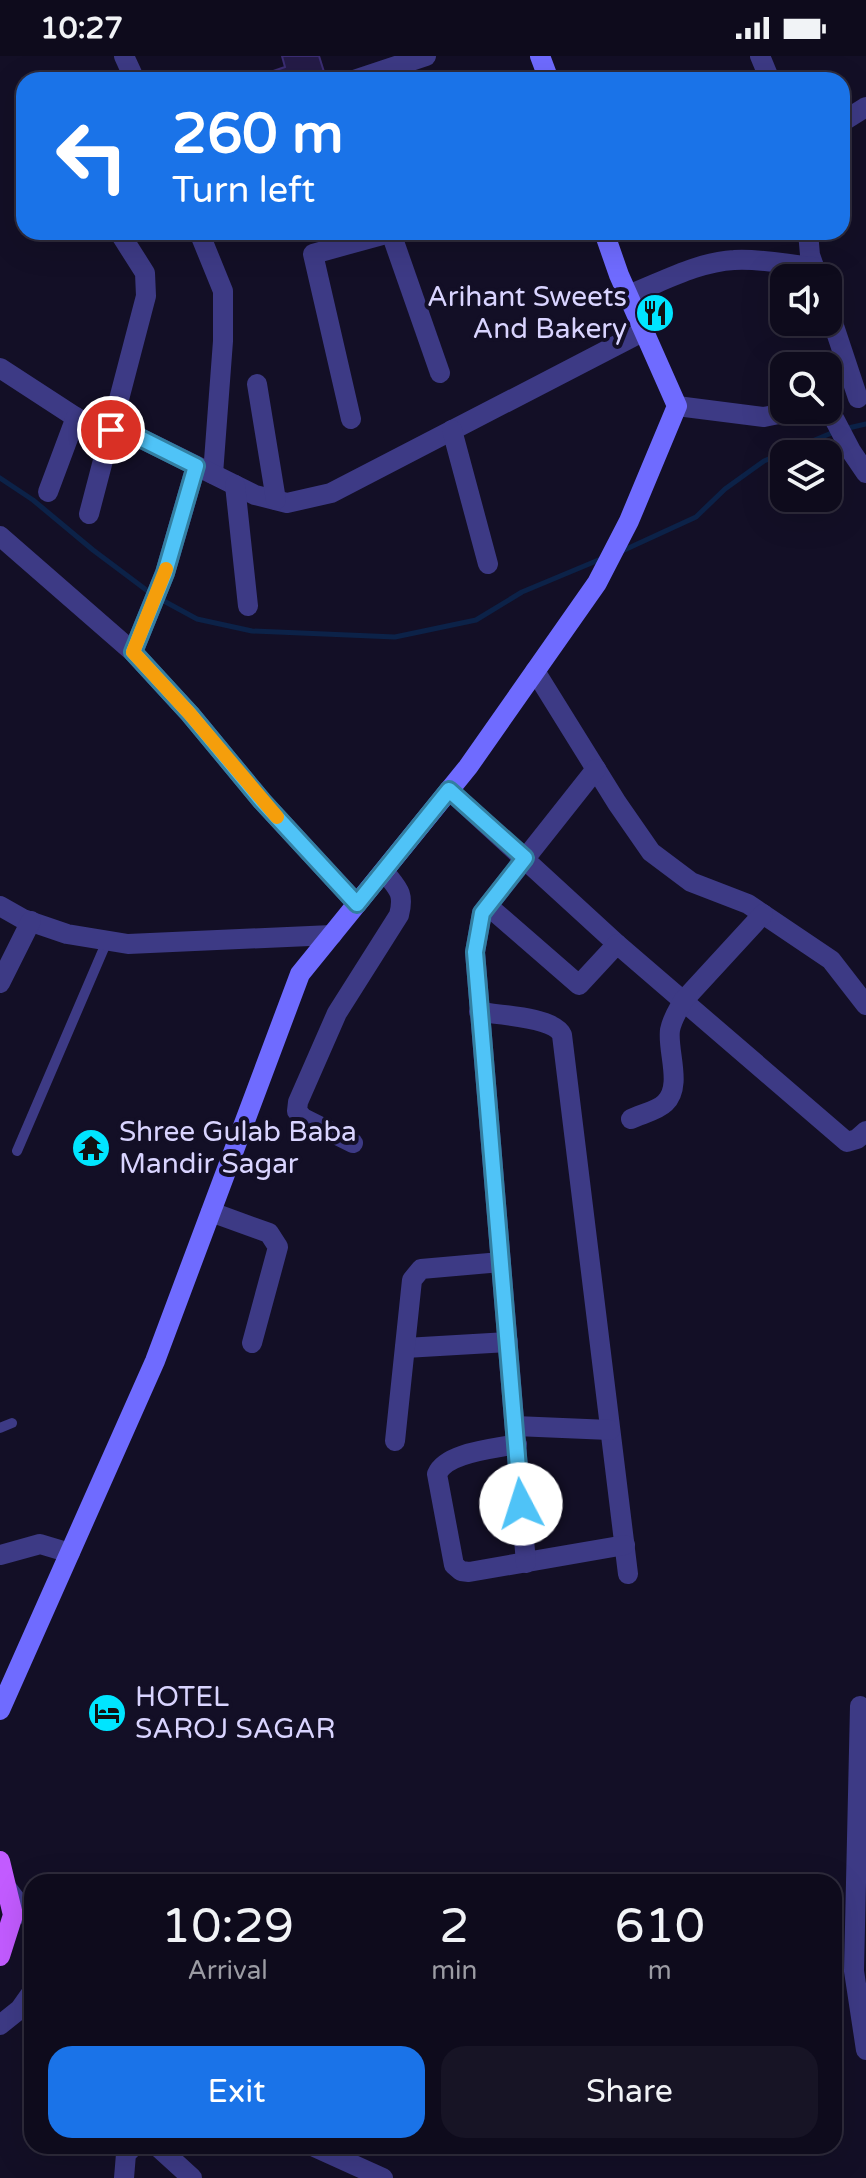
<!DOCTYPE html>
<html lang="en">
<head>
<meta charset="utf-8">
<style>
	:root { --surface:#0e0b1c; --page:#171425; --text:#f1f3f6; --muted:#9b9ba3; --line:#2e2b3b; --accent:#1a73e8 }
	body { margin:0; font-family:"Varela Round",sans-serif; background:var(--page); color:var(--text); height:100vh; display:flex; flex-direction:column; font-size:30px; white-space:nowrap }
	* { box-sizing:border-box; margin:0 }
	p { font-size:26px; color:var(--muted) }
	.icon { flex:none; width:44px; height:44px; fill:none; stroke:currentColor; stroke-width:2; stroke-linecap:round; stroke-linejoin:round }
	.map { position:relative; flex:1; overflow:hidden }
	.panel { position:absolute; left:24px; top:1818px; width:818px; height:280px; display:flex; flex-direction:column; background:var(--surface); border-radius:24px; box-shadow:0 8px 32px #0002,0 0 0 2px var(--line) }
	.panel>* { flex:none }
	.top-card { position:absolute; left:16px; top:16px; width:834px; height:168px; border-radius:24px; box-shadow:0 8px 32px #0002,0 0 0 2px var(--line); background:#1a73e8; color:#fff; overflow:hidden }
	.fabs { position:absolute; left:770px; top:208px; display:grid; gap:16px }
	.fabs a { display:grid; place-items:center; width:72px; height:72px; border-radius:16px; background:var(--surface); box-shadow:0 8px 32px #0002,0 0 0 2px var(--line); font-size:40px }
	.pin { position:absolute; display:grid; place-items:center; width:68px; height:68px; color:#fff; margin:-34px; border:4px solid #fff; border-radius:50%; box-shadow:0 2px 8px #0007 }
	.me { position:absolute; width:88px; margin:-44px; rotate:355deg; stroke-linejoin:round; filter:drop-shadow(0 0 6px #0008) }
	.turn { display:flex; align-items:center; gap:28px; height:168px; padding:0 24px; font-size:36px }
	.turn .icon { width:104px; height:104px; stroke-width:2.5 }
	.turn b { display:block; font-size:56px; line-height:68px }
	.eta { display:flex; justify-content:space-evenly; align-items:center; height:136px; text-align:center }
	.eta b { font-size:48px; font-weight:600; line-height:56px }
	.primary-button { display:flex; gap:16px; margin-top:auto; padding:16px 24px }
	.primary-button a { flex:1; height:92px; border-radius:24px; background:var(--accent); color:#fff; font-size:32px; font-weight:600; line-height:92px; text-align:center }
	.primary-button a+a { background:var(--page); color:var(--text) }
	.status { display:flex; justify-content:space-between; align-items:center; height:56px; padding:0 40px; background:var(--surface); direction:ltr }
	.status svg { height:22px; fill:currentColor }
	.map>svg:first-child { display:block }
</style>
</head>
<body>
<div class="status"><b>10:27</b><svg viewBox="0 0 49 12"><path d="M0 12V9h3v3zM5 12V6h3v6zM10 12V3h3v9zM15 12V0h3v12zM26 1h20v11H26zM47 4h2v5h-2z"/></svg></div>
<div class="map">
<svg width="866" height="2122" viewBox="0 0 866 2122">
	<rect width="100%" height="100%" fill="#130f26"/>
	<g fill="none" stroke-linecap="round" stroke-linejoin="round">
		<g stroke="#0c2248" stroke-width="5">
			<path d="M 844,373 L 866,368"/>
			<path d="M 0,422 L 33,444 L 93,494 L 153,539"/>
			<path d="M 622,495 L 696,461 L 725,433 L 764,405 L 834,376"/>
			<path d="M 162,544 L 197,563 L 252,575 L 395,581 L 476,564 L 522,536 L 601,503"/>
		</g>
	</g>
	<path fill="#241b47" stroke="#3b2d73" stroke-width="2" d="M 282,0 L 319,0 L 325,19 L 308,24 L 253,24 L 253,22 L 285,11 Z"/>
	<g fill="none" stroke-linecap="round" stroke-linejoin="round">
		<g stroke="#3d3a85" stroke-width="10">
			<path d="M 17,1095 L 107,885"/>
			<path d="M 0,1372 L 12,1367"/>
		</g>
		<g stroke="#3d3a85" stroke-width="20">
			<path d="M 124,0 L 135,24"/>
			<path d="M 760,0 L 770,24"/>
			<path d="M 354,24 L 426,0"/>
			<path d="M 842,66 L 866,51"/>
			<path d="M 199,176 L 223,235 L 223,285 L 213,418"/>
			<path d="M 808,176 L 810,199 L 818,222"/>
			<path d="M 391,177 L 440,317"/>
			<path d="M 628,239 C 662,226 697,206 734,204 C 760,202 789,209 814,211"/>
			<path d="M 828,252 L 858,342"/>
			<path d="M 0,312 L 83,366 L 136,380 L 255,439 L 287,447 L 331,437 L 644,275"/>
			<path d="M 257,328 L 276,444"/>
			<path d="M 677,350 L 764,361 L 798,354"/>
			<path d="M 828,351 L 851,395 L 866,417"/>
			<path d="M 351,363 L 313,198 L 393,176"/>
			<path d="M 452,374 L 488,508"/>
			<path d="M 235,429 L 248,550"/>
			<path d="M 48,436 L 76,361"/>
			<path d="M 89,458 L 146,240 L 145,217 L 119,176"/>
			<path d="M 0,480 L 133,596 L 190,658 L 262,745 L 357,848"/>
			<path d="M 133,596 L 165,517 L 196,410"/>
			<path d="M 535,615 L 617,747 L 651,796 L 691,826 L 748,848 L 831,904 L 866,949"/>
			<path d="M 449,734 L 617,888"/>
			<path d="M 0,850 L 23,863 L 67,878 L 128,888 L 332,879"/>
			<path d="M 488,850 L 579,929 L 617,888 L 847,1086 L 857,1083 L 866,1075"/>
			<path d="M 0,927 L 31,865"/>
			<path d="M 479,956 C 499,959 554,961 562,979 L 628,1518"/>
			<path d="M 631,1063 C 641,1058 657,1055 665,1047 C 683,1030 667,995 670,974 C 672,963 678,954 683,945 L 763,858"/>
			<path d="M 353,1087 L 303,1062 L 297,1055 L 298,1046 L 337,957 L 399,859 C 405,836 397,832 384,815"/>
			<path d="M 211,1156 L 269,1177 L 278,1191 L 252,1287"/>
			<path d="M 405,1292 L 508,1286"/>
			<path d="M 515,1370 L 610,1374"/>
			<path d="M 395,1385 L 412,1224 L 421,1213 L 501,1206"/>
			<path d="M 517,1388 C 495,1393 446,1396 437,1418 L 454,1509 L 461,1515 L 469,1516 L 625,1489"/>
			<path d="M 0,1499 L 40,1488 L 70,1497"/>
			<path d="M 526,1507 L 475,896 L 482,857 L 596,713"/>
			<path d="M 860,1650 L 854,1915 L 866,1994"/>
			<path d="M 6,1831 L 32,1865"/>
			<path d="M 0,1969 L 20,1953 L 32,1936"/>
			<path d="M 157,2090 L 192,2122"/>
			<path d="M 312,2090 L 383,2122"/>
			<path d="M 124,2122 L 126,2098 L 134,2090"/>
		</g>
		<g stroke="#6f6bff" stroke-width="20">
			<path d="M 540,0 L 549,24"/>
			<path d="M 0,1654 L 155,1305 L 300,918 L 468,711 L 597,527 L 629,465 L 677,350 L 619,219 L 604,176"/>
		</g>
		<path stroke="#c25bff" stroke-width="20" d="M 0,1805 L 13,1859 L 0,1900"/>
	</g>
	<g fill="none" stroke-linecap="round" stroke-linejoin="round">
		<g stroke="#337fa1" stroke-width="20">
			<path id="route" d="M 111,374 L 136,380 L 196,410 L 165,517 L 133,596 L 190,658 L 262,745 L 357,848 L 449,734 L 525,802 L 482,857 L 475,896 L 521,1448"/>
		</g>
		<use href="#route" stroke="#4fc3f7" stroke-width="14"/>
		<path stroke="#f59e0b" stroke-width="14" d="M 166,513 L 133,596 L 190,658 L 277,761"/>
	</g>
	<defs>
		<g id="restaurant-disc" transform="scale(2)"><circle r="9.5" fill="#00e5ff" stroke="#130f26"/><path d="M-5-6h1v4h1v-4h1v4h1v-4h1v5L-1.5 .5V6h-2V.5L-5-1ZM5-6V6H3V1.5H1.5Q1.5-4 5-6Z" fill="#111"/></g>
		<g id="temple-disc" transform="scale(2)"><circle r="9.5" fill="#00e5ff" stroke="#130f26"/><path d="M0-6L5-2H3V0L6.5 2.5H4V6H1.5V3h-3V6H-4V2.5H-6.5L-3 0V-2H-5Z" fill="#111"/></g>
		<g id="hotel-disc" transform="scale(2)"><circle r="9.5" fill="#00e5ff" stroke="#130f26"/><path d="M-6-4.5h1.5V1H6V5H4.5V3h-9V5H-6ZM-4 0a1.8 1.8 0 1 1 3.6 0ZM.5 0V-2.5h3Q6-2.5 6 0Z" fill="#111"/></g>
	</defs>
	<g fill-rule="evenodd">
		<use href="#restaurant-disc" x="655" y="257"/>
		<use href="#temple-disc" x="91" y="1092"/>
		<use href="#hotel-disc" x="107" y="1657"/>
	</g>
	<g text-anchor="middle" dominant-baseline="central" stroke-width="8" stroke-linejoin="round" paint-order="stroke">
		<g font-size="28" fill="#d9d4ff" stroke="#130f26" text-anchor="start">
			<text x="627" y="241" text-anchor="end">Arihant Sweets<tspan x="627" dy="32">And Bakery</tspan></text>
			<text x="119" y="1076">Shree Gulab Baba<tspan x="119" dy="32">Mandir Sagar</tspan></text>
			<text x="135" y="1641">HOTEL<tspan x="135" dy="32">SAROJ SAGAR</tspan></text>
		</g>
	</g>
</svg>
<div class="fabs">
<a><svg class="icon" aria-label="sound" viewBox="0 0 24 24"><path d="M4 9h4l5-4v14l-5-4H4zM17 9q2 3 0 6"/></svg></a>
<a><svg class="icon" aria-label="search" viewBox="0 0 24 24"><circle cx="10" cy="10" r="6"/><path d="M15 15l6 6"/></svg></a>
<a><svg class="icon" aria-label="layers" viewBox="0 0 24 24"><path d="M12 4l9 5-9 5-9-5zM3 14l9 5 9-5"/></svg></a>
</div>
<div class="pin" style="left:111px;top:374px;background:#d93025"><svg class="icon" aria-label="arrive" viewBox="0 0 24 24"><path d="M6 21V4h12l-3 4 3 4H6"/></svg></div>
<svg class="me" style="left:521px;top:1448px" viewBox="-20 -20 40 40"><circle r="19" fill="#fff"/><path d="M0-13L10 11 0 6-10 11z" fill="#4fc3f7"/></svg>
<div class="top-card">
<div class="turn"><svg class="icon" aria-label="left" viewBox="0 0 24 24"><path d="M17 20v-9H6M10 6l-5 5 5 5"/></svg><div><b>260 m</b>Turn left</div></div>
</div>
<section class="panel">
<div class="eta">
<div><b>10:29</b><p>Arrival</p></div>
<div><b>2</b><p>min</p></div>
<div><b>610</b><p>m</p></div>
</div>
<div class="primary-button"><a>Exit</a><a>Share</a></div>
</section>
</div>
</body>
</html>
